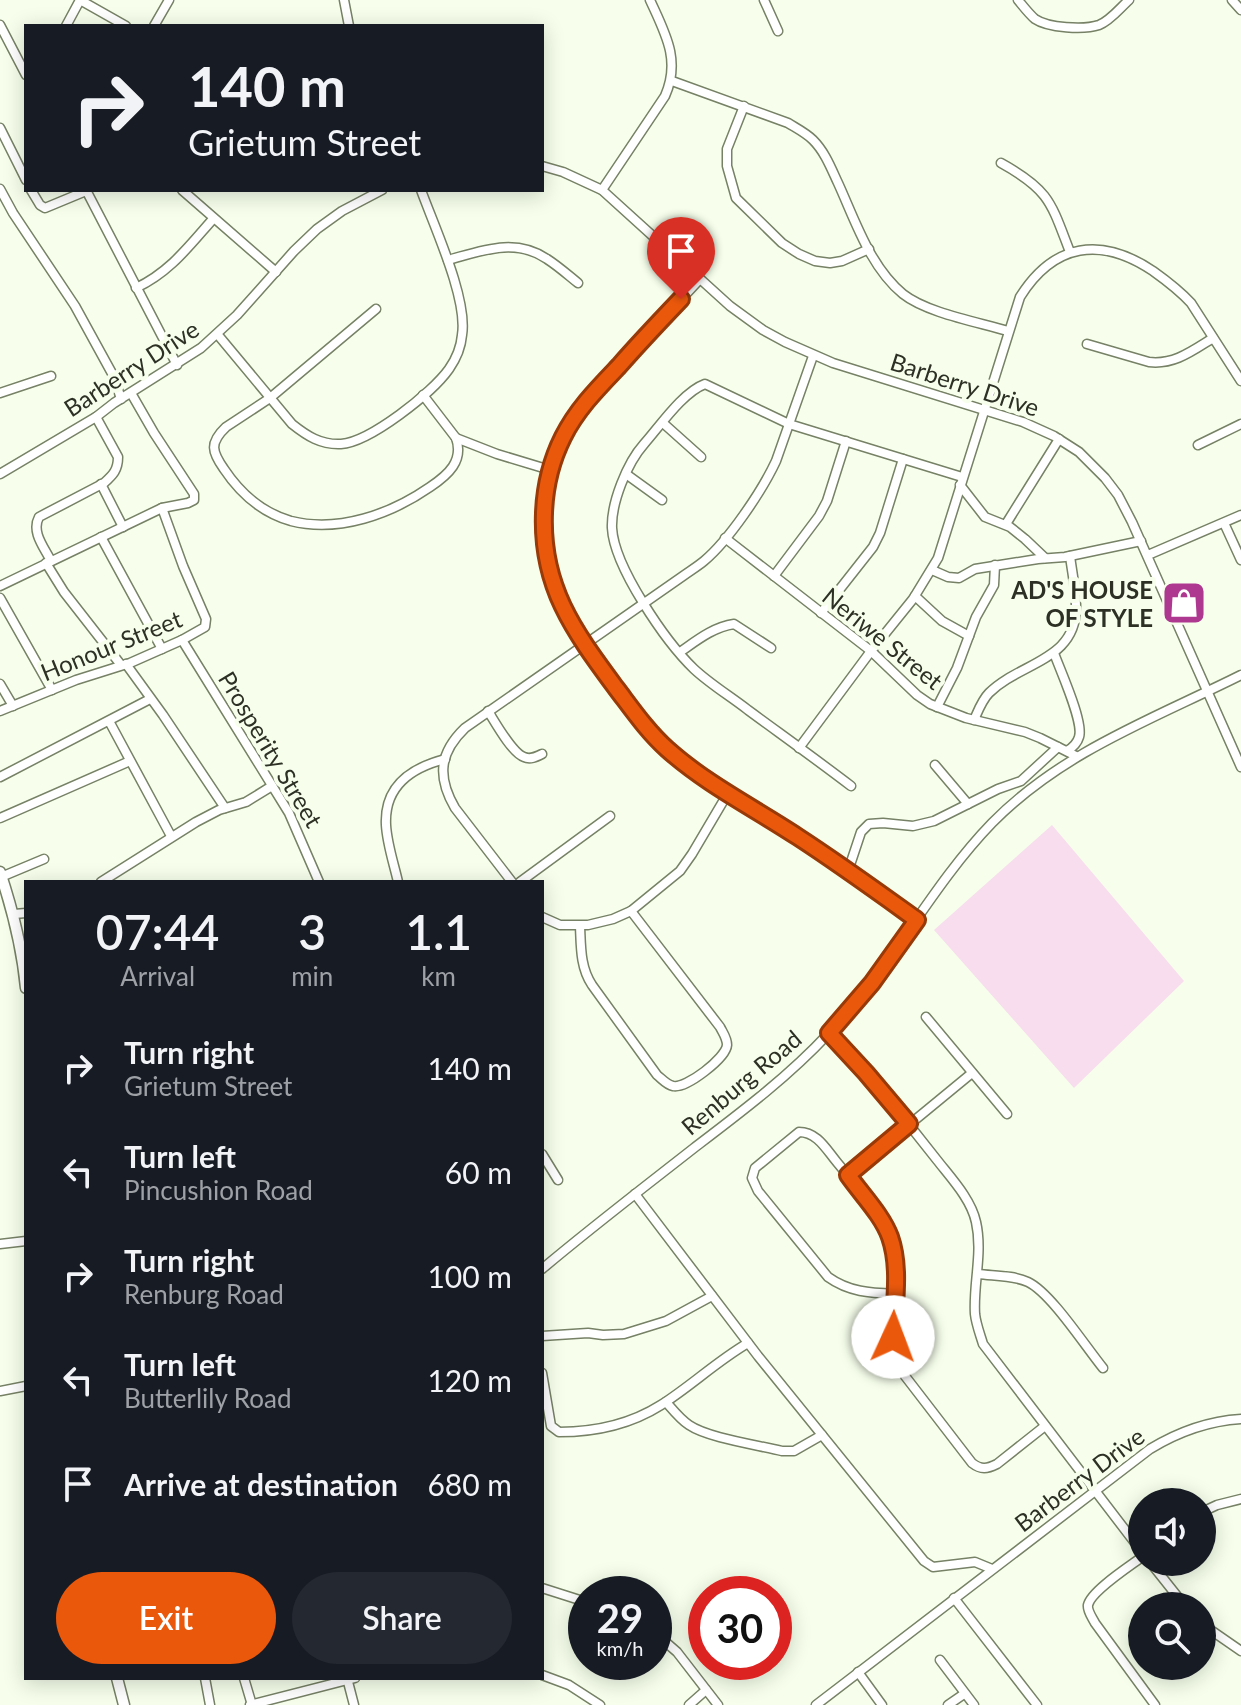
<!DOCTYPE html>
<html lang="en">
<head>
<meta charset="utf-8">
<style>
	:root { --surface:#171b24; --page:#242831; --text:#f1f3f6; --muted:#9ea1a6; --accent:#ea580c }
	body { margin:0; font-family:Lato,sans-serif; background:var(--page); color:var(--text); height:100vh; display:flex; flex-direction:column; font-size:30px; white-space:nowrap }
	* { box-sizing:border-box; margin:0 }
	p { font-size:26px; color:var(--muted) }
	.icon { flex:none; width:44px; height:44px; fill:none; stroke:currentColor; stroke-width:2; stroke-linecap:round; stroke-linejoin:round }
	.map { position:relative; flex:1; overflow:hidden }
	.sheet { position:absolute; left:24px; top:880px; width:520px; height:800px; display:flex; flex-direction:column; background:var(--surface); border-radius:0px; box-shadow:0 4px 20px #0003 }
	.sheet>* { flex:none }
	.guide { position:absolute; left:24px; top:24px; width:520px; height:168px; border-radius:0px; box-shadow:0 4px 20px #0003; background:#171b24; color:var(--text); overflow:hidden }
	.buttons { position:absolute; left:1128px; top:1488px; display:grid; gap:16px }
	.buttons a { display:grid; place-items:center; width:88px; height:88px; border-radius:50%; background:var(--surface); box-shadow:0 4px 20px #0003; font-size:40px }
	.speed { position:absolute; left:568px; top:1576px; display:flex; gap:16px; font-size:40px; font-weight:700; text-align:center }
	.speed>* { display:grid; place-content:center; width:104px; height:104px; border-radius:50%; background:var(--surface); box-shadow:0 4px 20px #0003; line-height:1 }
	.speed small { font-size:20px; font-weight:400 }
	.speed .limit { border:12px solid #d22; background:#fff; color:#111 }
	.pin { position:absolute; display:grid; place-items:center; width:68px; height:68px; color:#fff; margin:-82px -34px; border-radius:50% 50% 50% 0; rotate:-45deg; box-shadow:0 0 8px #0007 }
	.pin .icon { rotate:45deg }
	.me { position:absolute; width:88px; margin:-44px; rotate:2deg; stroke-linejoin:round; filter:drop-shadow(0 0 6px #0008) }
	.turn { display:flex; align-items:center; gap:28px; height:168px; padding:0 32px; font-size:36px }
	.turn .icon { width:104px; height:104px; stroke-width:2.5 }
	.turn b { display:block; font-size:56px; line-height:68px }
	.eta { display:flex; justify-content:space-evenly; align-items:center; height:136px; text-align:center }
	.eta b { font-size:48px; font-weight:600; line-height:56px }
	.cta { display:flex; gap:16px; margin-top:auto; padding:16px 32px }
	.cta a { flex:1; height:92px; border-radius:48px; background:var(--accent); color:#fff; font-size:32px; font-weight:600; line-height:92px; text-align:center }
	.cta a+a { background:var(--page); color:var(--text) }
	ul { padding:0; list-style:none }
	li { display:flex; align-items:center; gap:24px; height:104px; padding:0 32px }
	li div { flex:1 }
	li b { display:block; font-size:30px }
	li em { font-style:normal }
	.map>svg:first-child { display:block }
</style>
</head>
<body>
<div class="map">
<svg width="1241" height="1705" viewBox="0 0 1241 1705">
	<rect width="100%" height="100%" fill="#f7ffec"/>
	<path fill="#f7dded" d="M 1052,825 L 1184,981 L 1074,1088 L 934,930 Z"/>
	<g fill="none" stroke-linecap="round" stroke-linejoin="round">
		<g stroke="#768165" stroke-width="11">
			<g id="minor">
				<path d="M 80,0 L 126,26"/>
				<path d="M 344,0 L 349,26"/>
				<path d="M 764,0 L 778,31"/>
				<path d="M 1018,0 C 1023,6 1029,14 1035,19 C 1048,28 1084,30 1099,25 C 1110,21 1120,8 1129,0"/>
				<path d="M 1232,0 L 1241,10"/>
				<path d="M 0,25 L 26,75"/>
				<path d="M 66,26 L 80,0"/>
				<path d="M 154,26 L 169,0"/>
				<path d="M 672,81 L 788,123 C 796,128 806,133 813,140 C 825,152 831,168 838,183 C 855,220 870,267 903,294 C 927,313 978,322 1008,331"/>
				<path d="M 744,106 L 727,149 L 727,166 L 736,198 L 782,243 L 799,254 L 815,261 L 830,263 L 842,261 L 869,249"/>
				<path d="M 0,128 L 26,180"/>
				<path d="M 1001,163 C 1050,190 1051,203 1070,252"/>
				<path d="M 542,166 L 563,172 L 602,190 L 730,306 L 763,330 L 785,342 L 833,363 L 1023,422 L 1054,436 L 1079,452 L 1105,478 L 1118,495 L 1132,522 L 1241,767"/>
				<path d="M 0,189 L 13,213 L 75,306 L 114,377 L 121,399"/>
				<path d="M 31,190 L 40,205 L 45,208 L 86,191"/>
				<path d="M 86,190 L 177,365"/>
				<path d="M 182,190 L 276,272"/>
				<path d="M 602,190 L 665,96 C 681,60 665,33 650,0"/>
				<path d="M 448,260 C 481,251 515,237 547,259 C 558,266 568,275 578,283"/>
				<path d="M 700,279 L 587,400 L 562,438 L 554,458 L 545,497 L 543,534 L 549,574 L 568,618 L 585,644 L 649,730 L 664,747 L 684,763 L 799,837 L 917,920"/>
				<path d="M 136,288 C 170,272 189,246 213,219"/>
				<path d="M 376,309 L 270,398 L 226,427 C 209,443 212,452 224,469 C 240,493 263,513 291,521 C 339,533 391,514 430,487 C 448,475 464,461 456,438 L 423,395"/>
				<path d="M 218,335 L 292,424 C 307,436 321,445 341,444 C 370,442 432,393 449,369 C 456,359 461,347 462,335 C 468,299 434,226 421,190"/>
				<path d="M 1087,344 L 1149,362 C 1174,365 1192,351 1213,338"/>
				<path d="M 0,393 L 51,376"/>
				<path d="M 663,423 L 701,457"/>
				<path d="M 456,438 L 497,454 L 550,470"/>
				<path d="M 1198,445 L 1241,424"/>
				<path d="M 0,474 L 96,417 L 114,403 L 201,348 L 237,315 L 294,251 L 317,229 L 342,211 L 382,190"/>
				<path d="M 626,474 L 662,500"/>
				<path d="M 101,484 L 123,527"/>
				<path d="M 960,485 L 985,517 L 1010,527 L 1025,539 L 1045,558"/>
				<path d="M 1224,523 L 1241,560"/>
				<path d="M 1006,524 L 1059,439"/>
				<path d="M 101,537 L 162,649"/>
				<path d="M 725,538 L 871,651 L 917,695 L 930,704 L 966,718 L 1025,732 L 1040,738 L 1076,756"/>
				<path d="M 1148,555 L 1241,515"/>
				<path d="M 51,561 C 44,547 31,532 39,517 L 104,483 C 113,475 118,470 118,457 L 96,417"/>
				<path d="M 46,563 L 64,592 L 121,665"/>
				<path d="M 932,570 L 948,577 L 959,578 L 975,569 L 1038,559 L 1065,557 L 1141,541"/>
				<path d="M 774,576 L 819,516 L 827,501 L 846,441"/>
				<path d="M 0,586 L 162,508 L 188,503 L 194,500 L 194,494 L 154,433 L 131,393"/>
				<path d="M 915,596 L 942,621 L 969,636"/>
				<path d="M 0,598 L 52,690"/>
				<path d="M 821,613 L 873,547 L 880,533 L 903,459"/>
				<path d="M 182,640 L 289,813 L 319,882"/>
				<path d="M 680,652 C 696,641 713,627 734,624 L 771,648"/>
				<path d="M 1054,653 C 1060,670 1084,722 1079,737 C 1077,744 1072,748 1067,751"/>
				<path d="M 126,664 L 163,715 L 225,808"/>
				<path d="M 0,684 L 13,706"/>
				<path d="M 937,707 L 957,668 L 976,617 L 994,585 L 995,565"/>
				<path d="M 0,711 L 76,680 L 130,663 L 182,640 L 205,627 L 206,619 L 183,566 L 162,508"/>
				<path d="M 488,711 C 495,722 512,753 524,757 C 530,760 536,757 542,754"/>
				<path d="M 974,720 C 978,711 982,700 989,693 C 1020,662 1077,661 1076,606 C 1076,590 1072,572 1070,556"/>
				<path d="M 109,721 L 171,836"/>
				<path d="M 799,748 L 871,651 L 913,599 L 938,558 L 1020,297 C 1054,243 1101,236 1153,271 C 1167,281 1179,290 1191,303 L 1241,381"/>
				<path d="M 935,765 L 968,804"/>
				<path d="M 0,777 L 150,699"/>
				<path d="M 851,786 C 817,760 782,735 748,710 C 730,696 710,684 694,669 C 666,642 614,567 612,528 C 611,503 627,463 644,444 C 660,426 683,392 705,384 L 789,424 L 962,477"/>
				<path d="M 0,818 L 130,761"/>
				<path d="M 848,871 L 861,832 L 869,824 L 883,823 L 913,826 L 934,821 L 998,789 L 1021,781 L 1058,747"/>
				<path d="M 1,877 L 44,859"/>
				<path d="M 101,882 L 196,822 L 219,810 L 246,802 L 272,786"/>
				<path d="M 398,882 C 394,864 387,844 386,825 C 384,786 411,768 445,759"/>
				<path d="M 512,882 L 455,808 C 437,777 439,753 465,728 L 683,576 C 690,571 698,566 704,561 C 729,540 762,491 776,461 L 813,356"/>
				<path d="M 520,882 L 610,816"/>
				<path d="M 14,914 L 26,913"/>
				<path d="M 542,917 L 560,925 L 588,925 L 613,919 L 631,911 L 680,871 L 692,854 L 728,793"/>
				<path d="M 580,926 C 581,946 580,967 592,985 L 657,1075 C 662,1079 667,1085 673,1086 C 686,1089 726,1058 727,1045 C 727,1038 723,1033 720,1027 L 631,911"/>
				<path d="M 926,1017 L 1007,1114"/>
				<path d="M 829,1033 C 867,1074 903,1116 937,1160 C 951,1178 971,1199 976,1222 C 983,1253 973,1284 975,1314 C 976,1324 980,1334 983,1344 L 1142,1552"/>
				<path d="M 542,1154 L 558,1180"/>
				<path d="M 848,1175 L 972,1073"/>
				<path d="M 635,1194 L 758,1356 L 924,1561 L 933,1567 L 975,1562 L 992,1569"/>
				<path d="M 0,1244 L 26,1241"/>
				<path d="M 542,1269 C 592,1227 643,1188 694,1148 C 740,1113 788,1077 828,1034 C 890,970 930,887 992,823 C 1063,751 1153,719 1241,675"/>
				<path d="M 978,1274 C 994,1276 1013,1275 1028,1282 C 1051,1293 1085,1346 1103,1368"/>
				<path d="M 895,1294 C 870,1293 849,1292 828,1277 L 758,1191 L 752,1178 L 755,1168 L 799,1132 C 817,1132 826,1149 836,1161 C 853,1182 885,1218 892,1243 C 901,1279 887,1317 895,1354 C 897,1362 901,1369 905,1376 L 972,1463 C 981,1470 987,1469 997,1464 L 1045,1426"/>
				<path d="M 542,1336 L 588,1333 L 603,1335 L 624,1334 L 666,1321 L 712,1296"/>
				<path d="M 542,1373 L 551,1426 L 559,1432 C 594,1432 631,1424 661,1405 C 691,1386 717,1361 748,1343"/>
				<path d="M 0,1391 L 26,1386"/>
				<path d="M 666,1402 C 673,1410 680,1419 689,1425 C 708,1438 758,1445 782,1451 L 794,1451 L 822,1435"/>
				<path d="M 1202,1512 L 1217,1505 L 1241,1499"/>
				<path d="M 1142,1557 C 1130,1566 1091,1591 1088,1605 C 1087,1611 1092,1617 1095,1623 L 1155,1705"/>
				<path d="M 1150,1562 L 1185,1606"/>
				<path d="M 542,1588 L 586,1602"/>
				<path d="M 954,1598 L 1037,1705"/>
				<path d="M 1202,1624 L 1241,1651"/>
				<path d="M 654,1632 L 677,1652 L 718,1705"/>
				<path d="M 940,1660 L 974,1705"/>
				<path d="M 858,1672 L 882,1705"/>
				<path d="M 542,1675 L 569,1685 L 600,1705"/>
				<path d="M 205,1678 L 210,1705"/>
				<path d="M 244,1678 L 252,1705"/>
				<path d="M 347,1678 L 354,1705"/>
				<path d="M 250,1705 L 355,1678"/>
				<path d="M 689,1705 L 706,1690"/>
				<path d="M 816,1705 L 1150,1449 C 1178,1432 1208,1421 1241,1419"/>
				<path d="M 948,1705 L 964,1694"/>
			</g>
		</g>
		<g stroke="#768165" stroke-width="13">
			<g id="major">
				<path d="M 0,872 C 13,911 22,946 26,988"/>
				<path d="M 117,1678 L 124,1705"/>
			</g>
		</g>
		<use href="#minor" stroke="#fff" stroke-width="8"/>
		<use href="#major" stroke="#fff" stroke-width="10"/>
	</g>
	<g fill="none" stroke-linecap="round" stroke-linejoin="round">
		<g stroke="#983908" stroke-width="20">
			<path id="route" d="M 681,299 C 660,321 639,343 619,366 C 598,388 577,409 563,437 C 551,461 545,486 544,513 C 541,587 574,631 616,688 C 632,709 647,731 667,749 C 706,784 754,808 798,837 C 838,863 878,892 917,920 L 872,983 L 829,1033 L 866,1073 L 909,1124 L 848,1175 C 862,1195 882,1215 890,1237 C 901,1268 894,1306 893,1337"/>
		</g>
		<use href="#route" stroke="#ea580c" stroke-width="14"/>
	</g>
	<defs>
		<g id="shop-square" transform="scale(2.3)"><rect x="-9" y="-9" width="18" height="18" rx="4" fill="#ae3890" stroke="#f7ffec"/><path d="M-5-2.5h2.3a2.7 3.5 0 0 1 5.4 0H5L5.5 6h-11ZM-1.5-2.5h3a1.5 2.3 0 0 0-3 0Z" fill="#fff"/></g>
	</defs>
	<g fill-rule="evenodd">
		<use href="#shop-square" x="1184" y="603"/>
	</g>
	<g text-anchor="middle" dominant-baseline="central" stroke-width="8" stroke-linejoin="round" paint-order="stroke">
		<g font-size="24" fill="#2d3125" stroke="#f7ffec">
			<text transform="translate(131 368) rotate(-33)">Barberry Drive</text>
			<text transform="translate(965 384) rotate(18)">Barberry Drive</text>
			<text transform="translate(883 638) rotate(39)">Neriwe Street</text>
			<text transform="translate(111 645) rotate(-22)">Honour Street</text>
			<text transform="translate(271 749) rotate(59)">Prosperity Street</text>
			<text transform="translate(741 1082) rotate(-40)">Renburg Road</text>
			<text transform="translate(1079 1479) rotate(-37)">Barberry Drive</text>
		</g>
		<g font-size="24" font-weight="bold" fill="#2d3125" stroke="#f7ffec" text-anchor="end">
			<text x="1153" y="589">AD'S HOUSE<tspan x="1153" dy="28">OF STYLE</tspan></text>
		</g>
	</g>
</svg>
<div class="buttons">
<a><svg class="icon" aria-label="sound" viewBox="0 0 24 24"><path d="M4 9h4l5-4v14l-5-4H4zM17 9q2 3 0 6"/></svg></a>
<a><svg class="icon" aria-label="search" viewBox="0 0 24 24"><circle cx="10" cy="10" r="6"/><path d="M15 15l6 6"/></svg></a>
</div>
<div class="speed"><div>29<small>km/h</small></div><div class="limit">30</div></div>
<div class="pin" style="left:681px;top:299px;background:#d93025"><svg class="icon" aria-label="arrive" viewBox="0 0 24 24"><path d="M6 21V4h12l-3 4 3 4H6"/></svg></div>
<svg class="me" style="left:893px;top:1337px" viewBox="-20 -20 40 40"><circle r="19" fill="#fff"/><path d="M0-13L10 11 0 6-10 11z" fill="#ea580c"/></svg>
<div class="guide">
<div class="turn"><svg class="icon" aria-label="right" viewBox="0 0 24 24"><path d="M7 20v-9h11M14 6l5 5-5 5"/></svg><div><b>140 m</b>Grietum Street</div></div>
</div>
<section class="sheet">
<div class="eta">
<div><b>07:44</b><p>Arrival</p></div>
<div><b>3</b><p>min</p></div>
<div><b>1.1</b><p>km</p></div>
</div>
<ul>
<li><svg class="icon" aria-label="right" viewBox="0 0 24 24"><path d="M7 20v-9h11M14 6l5 5-5 5"/></svg><div><b>Turn right</b><p>Grietum Street</p></div><em>140 m</em></li>
<li><svg class="icon" aria-label="left" viewBox="0 0 24 24"><path d="M17 20v-9H6M10 6l-5 5 5 5"/></svg><div><b>Turn left</b><p>Pincushion Road</p></div><em>60 m</em></li>
<li><svg class="icon" aria-label="right" viewBox="0 0 24 24"><path d="M7 20v-9h11M14 6l5 5-5 5"/></svg><div><b>Turn right</b><p>Renburg Road</p></div><em>100 m</em></li>
<li><svg class="icon" aria-label="left" viewBox="0 0 24 24"><path d="M17 20v-9H6M10 6l-5 5 5 5"/></svg><div><b>Turn left</b><p>Butterlily Road</p></div><em>120 m</em></li>
<li><svg class="icon" aria-label="arrive" viewBox="0 0 24 24"><path d="M6 21V4h12l-3 4 3 4H6"/></svg><div><b>Arrive at destination</b></div><em>680 m</em></li>
</ul>
<div class="cta"><a>Exit</a><a>Share</a></div>
</section>
</div>
</body>
</html>
